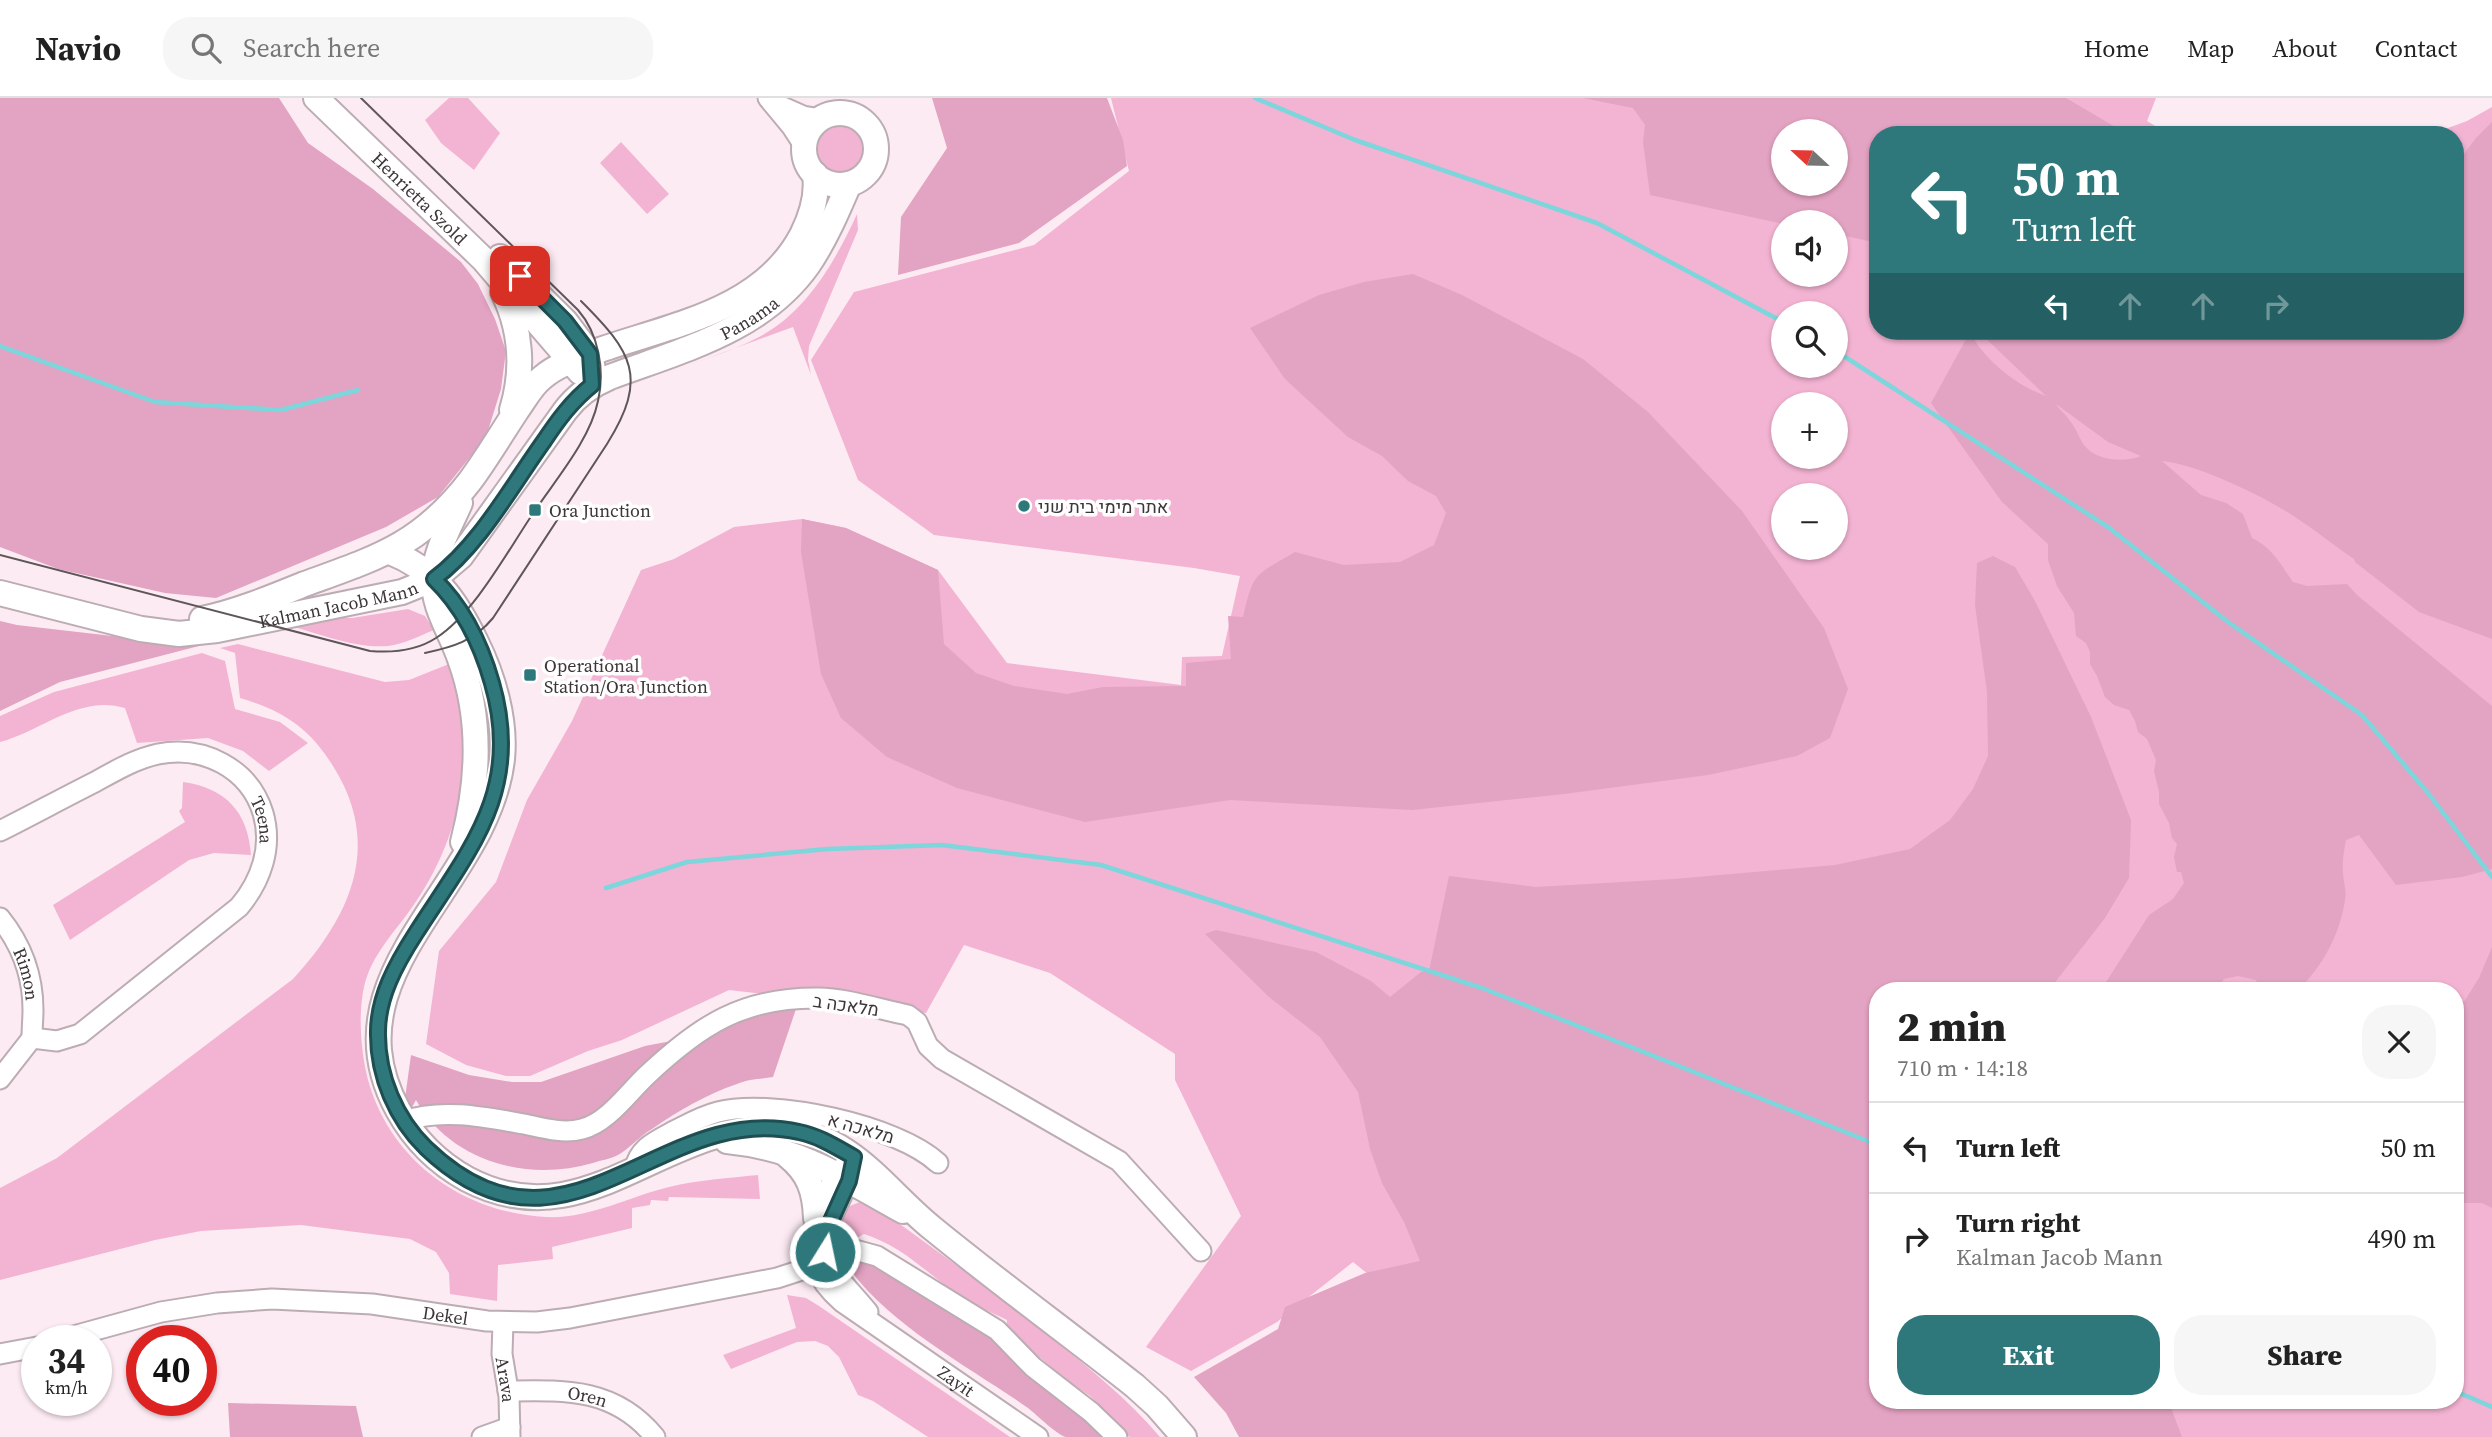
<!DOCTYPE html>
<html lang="en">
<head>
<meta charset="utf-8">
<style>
	:root { --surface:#fff; --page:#f6f6f6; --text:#222; --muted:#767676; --line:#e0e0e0; --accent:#2e787c }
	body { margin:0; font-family:"Source Serif 4",Heebo,serif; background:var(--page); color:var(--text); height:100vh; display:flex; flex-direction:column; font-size:26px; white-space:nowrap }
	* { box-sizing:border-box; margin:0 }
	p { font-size:23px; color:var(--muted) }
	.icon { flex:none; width:38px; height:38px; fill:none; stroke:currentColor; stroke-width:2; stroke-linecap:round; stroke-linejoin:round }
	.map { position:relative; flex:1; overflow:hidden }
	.panel { position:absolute; left:1869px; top:884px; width:595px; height:427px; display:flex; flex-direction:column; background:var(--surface); border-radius:28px; box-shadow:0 2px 5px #0004 }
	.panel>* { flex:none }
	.hud { position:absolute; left:1869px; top:28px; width:595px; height:214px; border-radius:28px; box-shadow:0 2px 5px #0004; background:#2e787c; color:#fff; overflow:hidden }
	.needle { width:46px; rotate:292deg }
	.controls { position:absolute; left:1771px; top:21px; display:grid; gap:14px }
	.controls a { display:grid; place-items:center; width:77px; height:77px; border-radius:50%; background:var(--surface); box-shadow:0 2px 5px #0004; font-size:35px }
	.speed { position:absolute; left:21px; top:1227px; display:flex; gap:14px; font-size:35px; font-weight:700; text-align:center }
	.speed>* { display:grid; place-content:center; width:91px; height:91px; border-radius:50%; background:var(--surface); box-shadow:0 2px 5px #0004; line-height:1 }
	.speed small { font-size:18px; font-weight:400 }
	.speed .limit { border:10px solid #d22; background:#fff; color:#111 }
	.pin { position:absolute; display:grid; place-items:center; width:60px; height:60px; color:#fff; margin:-30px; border-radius:14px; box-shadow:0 4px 10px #0006 }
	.me { position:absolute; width:77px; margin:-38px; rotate:10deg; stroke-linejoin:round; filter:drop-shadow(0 0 5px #0008) }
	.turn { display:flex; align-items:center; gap:24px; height:147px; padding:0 28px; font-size:32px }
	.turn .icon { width:91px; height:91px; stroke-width:2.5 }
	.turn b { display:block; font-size:49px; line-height:60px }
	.lanes { display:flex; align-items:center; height:66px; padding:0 28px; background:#0003; justify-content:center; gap:35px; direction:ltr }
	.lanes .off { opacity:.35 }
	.round { display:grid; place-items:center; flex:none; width:74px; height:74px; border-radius:28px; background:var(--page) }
	.overview { display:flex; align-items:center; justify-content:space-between; height:119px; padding:0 28px }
	h1 { font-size:42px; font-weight:800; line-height:52px }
	.cta { display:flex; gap:14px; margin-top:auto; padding:14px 28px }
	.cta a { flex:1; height:80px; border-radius:28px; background:var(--accent); color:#fff; font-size:28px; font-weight:800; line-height:80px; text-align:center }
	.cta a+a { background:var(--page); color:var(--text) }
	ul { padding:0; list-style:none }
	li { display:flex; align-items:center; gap:21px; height:91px; padding:0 28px; border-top:2px solid var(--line) }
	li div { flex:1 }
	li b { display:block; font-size:26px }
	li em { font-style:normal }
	header { display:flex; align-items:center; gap:42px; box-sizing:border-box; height:98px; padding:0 35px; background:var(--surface); border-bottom:2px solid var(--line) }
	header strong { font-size:33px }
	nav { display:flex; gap:38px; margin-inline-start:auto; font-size:24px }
	.search { width:490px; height:63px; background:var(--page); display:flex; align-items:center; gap:18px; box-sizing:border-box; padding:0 24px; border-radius:28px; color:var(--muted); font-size:26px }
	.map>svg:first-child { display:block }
</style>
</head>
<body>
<header>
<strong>Navio</strong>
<div class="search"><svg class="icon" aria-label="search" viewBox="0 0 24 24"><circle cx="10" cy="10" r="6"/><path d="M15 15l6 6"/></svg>Search here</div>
<nav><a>Home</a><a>Map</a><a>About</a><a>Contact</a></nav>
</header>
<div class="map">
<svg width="2492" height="1339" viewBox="0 0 2492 1339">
	<rect width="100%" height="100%" fill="#fdebf3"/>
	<g fill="#f3b3d2" fill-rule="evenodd">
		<path d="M 449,0 L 468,0 L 500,35 L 474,72 L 441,45 L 425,22 Z"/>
		<path d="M 1111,0 L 2156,0 L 2147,23 L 2170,37 L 1878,37 L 1878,233 L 2455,233 L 2455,37 L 2429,37 L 2467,23 L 2492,9 L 2492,1339 L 2104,1339 L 2087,1302 L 2455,1302 L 2455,892 L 1878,892 L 1424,1221 L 1353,1164 L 1277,1224 L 1191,1273 L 1146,1249 L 1241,1118 L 1175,982 L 1175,956 L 1050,875 L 964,847 L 926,915 L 729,892 L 622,942 L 588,953 L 530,978 L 506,978 L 466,967 L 426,946 L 439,853 L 496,784 L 527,702 L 572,623 L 641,472 L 674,461 L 734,429 L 802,421 L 846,430 L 938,472 L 1007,565 L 1181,587 L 1182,559 L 1222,558 L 1240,478 L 1194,470 L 934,437 L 858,382 L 811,262 L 854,194 L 1034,147 L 1129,73 ZM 1783,33 L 1836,33 L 1836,86 L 1783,86 ZM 1783,124 L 1836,124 L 1836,177 L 1783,177 ZM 1783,215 L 1836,215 L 1836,268 L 1783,268 ZM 1783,306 L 1836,306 L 1836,359 L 1783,359 ZM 1783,397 L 1836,397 L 1836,450 L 1783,450 Z"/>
		<circle cx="840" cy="51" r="28"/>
		<path d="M 621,44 L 669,96 L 647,116 L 600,65 Z"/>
		<path d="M 857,116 L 858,132 L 809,248 L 808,262 L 811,277 L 793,229 L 689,267 C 710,259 734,252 755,241 C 805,217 835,164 857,116 Z"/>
		<path d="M 408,511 L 425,518 L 434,532 C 419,538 404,546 388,548 C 355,551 318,535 287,527 L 323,519 L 352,520 Z"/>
		<path d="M 238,546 L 385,584 L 409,582 L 449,566 C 453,579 459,593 462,607 C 474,677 453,751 413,808 C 395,834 371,857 364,889 C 360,908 360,929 362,947 C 370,1045 449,1114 546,1119 C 589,1121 628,1099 669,1089 C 698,1082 729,1080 758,1077 L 760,1101 L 669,1099 L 668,1103 L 651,1102 L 650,1107 L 632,1110 L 632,1130 L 552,1149 L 553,1161 L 498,1167 L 497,1203 L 450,1196 L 449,1175 L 436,1154 L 410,1141 L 301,1127 L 201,1133 L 155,1142 L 0,1182 L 0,1090 L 57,1060 L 293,881 C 351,818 383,747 333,668 C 310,630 282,612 240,600 L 235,555 L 220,550 Z"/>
		<path d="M 202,555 L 225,563 L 235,611 L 280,624 L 308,645 L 269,673 L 243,653 L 208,640 L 137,645 L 125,610 C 80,596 41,633 0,644 L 0,618 L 54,594 Z"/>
		<path d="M 183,684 C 226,690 248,714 251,757 L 214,755 L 189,762 L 70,842 L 53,807 L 185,724 L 179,713 L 182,710 Z"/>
		<path d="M 862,1103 L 869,1104 C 931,1148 991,1192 1049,1238 C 1089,1270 1127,1300 1160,1339 L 1130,1339 L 1090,1298 L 1068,1283 L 1006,1231 L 1007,1222 C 991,1214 974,1207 959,1197 C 926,1175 904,1149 864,1136 L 855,1141 L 838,1138 L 838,1131 L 850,1108 Z"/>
		<path d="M 787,1197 L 806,1200 L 819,1208 L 1010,1339 L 928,1339 L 873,1303 L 858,1297 L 839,1259 L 828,1248 L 815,1243 L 797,1244 L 731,1271 L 723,1257 L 796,1230 Z"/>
	</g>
	<g fill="#e3a3c2" fill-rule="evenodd">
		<path d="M 0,0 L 279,0 L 308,45 L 373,91 L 461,164 L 478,186 L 495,221 L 506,253 L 501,291 L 486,339 L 438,399 L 386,429 L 216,500 L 165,495 L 58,471 L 0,449 Z"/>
		<path d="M 932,0 L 1107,0 L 1123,42 L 1127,68 L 1019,145 L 898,177 L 901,119 L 947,50 Z"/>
		<path d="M 1583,0 L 2066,0 L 2129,37 L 1878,37 L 1878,145 L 1836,136 L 1836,124 L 1783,124 L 1783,126 L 1650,97 L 1643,44 L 1645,27 L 1633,10 ZM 1836,33 L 1836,86 L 1783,86 L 1783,33 Z"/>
		<path d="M 2492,24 L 2492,541 L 2419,514 L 2355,464 L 2354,461 C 2336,449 2319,435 2301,423 C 2270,401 2198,366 2162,363 L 2201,397 L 2226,405 L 2243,416 L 2252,440 C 2272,449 2281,467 2293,484 L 2307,488 L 2347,486 L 2357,497 L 2492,608 L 2492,771 L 2462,779 L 2396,787 L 2359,737 L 2346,742 C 2344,752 2342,763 2343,774 C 2343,783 2347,793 2345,802 C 2340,836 2323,868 2298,892 L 2259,892 L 2256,882 L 2238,878 L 2224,881 L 2217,892 L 2101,892 L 2149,817 L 2173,801 L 2184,785 L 2181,774 L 2177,774 L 2174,759 L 2177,746 L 2172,740 L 2169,725 L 2159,706 L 2159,694 L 2154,673 L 2156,662 L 2147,641 L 2138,634 L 2135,623 L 2129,612 L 2114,607 L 2105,599 L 2097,578 L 2090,566 L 2090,554 L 2086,545 L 2076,538 L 2074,515 L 2057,488 L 2048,462 L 2048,446 L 2002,404 L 1931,305 L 1970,234 C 1984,262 2017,288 2046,298 L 1978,233 L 2455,233 L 2455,68 L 2476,40 ZM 2056,306 L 2108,344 L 2141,358 C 2124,365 2096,363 2084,347 C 2079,340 2076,330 2070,323 C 2066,316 2060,313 2056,306 Z"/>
		<path d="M 1413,176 L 1462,197 L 1583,261 L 1648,314 L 1742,413 L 1824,530 L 1848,591 L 1830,640 L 1797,658 L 1708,677 L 1564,696 L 1412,712 L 1230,702 L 1085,724 L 957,690 L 887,659 L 841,620 L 821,576 L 801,454 L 802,421 L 846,430 L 938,472 L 944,546 L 976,575 L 1014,588 L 1067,596 L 1103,589 L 1186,588 L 1186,565 L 1231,561 L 1228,518 L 1243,519 C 1254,472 1255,478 1295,454 L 1344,467 L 1400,464 L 1434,447 L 1446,415 L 1436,398 L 1408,383 L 1382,358 L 1348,339 L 1285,281 L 1250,230 L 1319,197 L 1364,184 Z"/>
		<path d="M 1993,458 L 2015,469 L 2035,503 L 2091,619 L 2131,722 L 2129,780 L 2105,820 L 2049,892 L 1878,892 L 1878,1302 L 2168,1302 L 2182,1339 L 1239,1339 L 1226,1315 L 1194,1279 L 1278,1231 L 1285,1209 L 1365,1175 L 1420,1163 L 1404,1124 L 1382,1085 L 1370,1051 L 1358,994 L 1320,939 L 1269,899 L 1205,836 L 1216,832 L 1316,854 L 1371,883 L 1390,899 L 1421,874 L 1429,873 L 1449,778 L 1536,789 L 1674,781 L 1835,767 L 1910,751 L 1950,722 L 1973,691 L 1988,658 L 1987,594 L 1975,507 L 1977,465 Z"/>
		<path d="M 0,523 L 17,527 L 199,548 L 60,584 L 0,613 Z"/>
		<path d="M 2492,849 L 2492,1110 L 2482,1105 L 2455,1105 L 2455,918 L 2479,880 Z"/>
		<path d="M 797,908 L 773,979 C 762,981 748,981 737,986 C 707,996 678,1013 652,1031 C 640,1038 630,1050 618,1057 C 611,1061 601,1062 593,1065 C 527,1084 451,1064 416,1002 L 401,1029 L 411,957 L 469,977 L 512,984 L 541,984 L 645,948 L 708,936 L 752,915 Z"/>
		<path d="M 841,1158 L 868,1159 L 907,1188 L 970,1222 L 1110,1339 C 1096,1339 1079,1339 1066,1339 C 1057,1337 1037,1317 1028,1310 C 967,1267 880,1223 841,1158 Z"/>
		<path d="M 228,1305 L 356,1308 L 363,1339 L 230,1339 Z"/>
	</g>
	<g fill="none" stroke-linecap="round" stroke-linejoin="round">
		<g stroke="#7dd6db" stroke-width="4.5">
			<path d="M 1255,0 L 1355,42 L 1597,125 L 1783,224"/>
			<path d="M 0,248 L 155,304 L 281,312 L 358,292"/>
			<path d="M 1836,253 L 2108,429 L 2228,524 L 2362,617 L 2428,695 L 2492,779"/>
			<path d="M 606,790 L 687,764 L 828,751 L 942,747 L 1101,767 L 1482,890 L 1878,1047"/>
			<path d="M 2455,1293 L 2492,1309"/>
		</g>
		<g stroke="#bcacb3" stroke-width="23">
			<g id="minor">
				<path d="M 768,0 L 792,29 L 805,49"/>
				<path d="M 776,6 L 803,18 L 821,21"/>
				<path id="s1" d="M 0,733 C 32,717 63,700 95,684 C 115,673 135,661 158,656 C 203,647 249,670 263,715 C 273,749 261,783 239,809 L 80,936 L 57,943 L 32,940"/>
				<path id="s2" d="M 0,820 C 21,846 33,878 33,912 C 33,921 32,930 32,940"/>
				<path d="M 0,981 L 32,940"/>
				<path d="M 404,1023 C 442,1010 485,1019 524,1026 C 543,1030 563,1036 582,1031 C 607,1025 628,995 646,978 C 700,927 743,899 819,900 C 845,900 882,912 908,917 L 917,924 L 928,948 L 942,961 L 1119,1063 L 1201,1153"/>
				<path id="s3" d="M 845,1067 C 834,1078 829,1091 822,1105 C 804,1146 807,1173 842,1204 L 1038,1339"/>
				<path d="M 851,1071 C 848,1087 840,1102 833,1117 C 812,1164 841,1180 868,1214"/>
				<path d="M 634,1073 C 638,1050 655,1043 674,1033 C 688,1026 702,1018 718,1014 C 772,1000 897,1027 938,1065"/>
				<path id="s4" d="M 503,1224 L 502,1256 L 509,1298 L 510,1339"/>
				<path id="s5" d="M 59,1242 L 161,1214 L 217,1205 L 272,1201 L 372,1206 L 487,1223 L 537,1224 L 570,1220 L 777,1180 L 814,1168 L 843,1153 L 855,1152 L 877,1158 L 997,1232 L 1033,1269 L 1091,1314 L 1117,1339"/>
				<path d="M 0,1256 L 37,1249"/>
				<path id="s6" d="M 508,1293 C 566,1292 615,1290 655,1339"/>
				<path d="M 482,1339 L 510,1329"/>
			</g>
		</g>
		<g stroke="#bcacb3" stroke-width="28">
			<g id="major">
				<path id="s7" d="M 316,0 L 483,161 L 580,274"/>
				<circle cx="840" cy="51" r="36"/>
				<path d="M 500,159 L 565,223 L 590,256 L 593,272"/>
				<path d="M 503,194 C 521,231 524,272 512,312"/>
				<path d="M 460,405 C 450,428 434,455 434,481 C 433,510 451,534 460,561 C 482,621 479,683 463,744"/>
				<path d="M 390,454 C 434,471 456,502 476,544 C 493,578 506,622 502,661 C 488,789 323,875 398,1012 C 414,1041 438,1065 467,1081 C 588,1145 665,1019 784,1031 C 853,1038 883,1090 932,1130 C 998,1184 1068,1235 1135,1288 L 1157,1308 L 1184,1339"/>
				<path id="s8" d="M 0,495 L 141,531 L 179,536 L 217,532 L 402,494 L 434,481 L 461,458 L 565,313 C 577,297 591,287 610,279 C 682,252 761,233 808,167 C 825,142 837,114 849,86"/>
				<path d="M 202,521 C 236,514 270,500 302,487 C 376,460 420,448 470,383 C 487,360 501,336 517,312 C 525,301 532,287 543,279 C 558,266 581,259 600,252 C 672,227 763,212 802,137 C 811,119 818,97 815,76"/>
				<path d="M 727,1043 C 798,1050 842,1079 903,1113"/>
				<path d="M 788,1058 C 809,1075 815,1093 816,1120"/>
			</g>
		</g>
		<use href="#minor" stroke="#fff" stroke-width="19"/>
		<use href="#major" stroke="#fff" stroke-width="24"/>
		<g stroke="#5f565a" stroke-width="2">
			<path d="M 0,457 L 370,553 C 393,555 416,553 436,540 C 475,515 508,452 534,414 C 556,381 590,342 598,303 C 605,273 599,236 578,212 L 361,0"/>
			<path d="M 425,555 C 453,549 474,543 493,520 L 607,346 C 649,279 632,254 581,203"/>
		</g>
	</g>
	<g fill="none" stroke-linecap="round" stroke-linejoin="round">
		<g stroke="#1e4e51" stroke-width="18">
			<path id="route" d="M 520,178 L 565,223 L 590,256 L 592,287 C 572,303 558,322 544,343 C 511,389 479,448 434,481 C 462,508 481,546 492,585 C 523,692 470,751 416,835 C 396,866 377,900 378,937 C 378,978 396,1021 426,1050 C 566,1184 659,1002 799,1034 C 819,1038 836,1049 854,1059 L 849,1083 L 826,1134 L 825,1154"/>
		</g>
		<use href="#route" stroke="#2e787c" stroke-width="12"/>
	</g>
	<g fill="#2e787c" stroke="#fefefe" stroke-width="2.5">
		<circle cx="1024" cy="408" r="7"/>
		<rect x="528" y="405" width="14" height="14" rx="3.5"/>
		<rect x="523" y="570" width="14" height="14" rx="3.5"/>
	</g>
	<g text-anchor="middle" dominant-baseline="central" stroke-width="7" stroke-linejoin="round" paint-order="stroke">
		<g font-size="18" fill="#3d3639" stroke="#fefefe">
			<text stroke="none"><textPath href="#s7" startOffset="144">Henrietta Szold</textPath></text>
			<text stroke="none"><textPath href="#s8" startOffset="868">Panama</textPath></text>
			<text stroke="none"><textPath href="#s8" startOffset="346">Kalman Jacob Mann</textPath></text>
			<text stroke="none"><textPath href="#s1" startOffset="315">Teena</textPath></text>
			<text stroke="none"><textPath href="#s2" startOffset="63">Rimon</textPath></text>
			<text transform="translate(846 907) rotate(8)">מלאכה ב</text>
			<text transform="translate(861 1030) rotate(16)">מלאכה א</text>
			<text stroke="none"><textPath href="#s5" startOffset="392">Dekel</textPath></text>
			<text stroke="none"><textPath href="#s4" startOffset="58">Arava</textPath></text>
			<text stroke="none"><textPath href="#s3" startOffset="294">Zayit</textPath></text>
			<text stroke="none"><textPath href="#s6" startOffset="80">Oren</textPath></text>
		</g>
		<g font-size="18" fill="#3d3639" stroke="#fefefe" text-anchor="start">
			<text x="1038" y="408">אתר מימי בית שני</text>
			<text x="549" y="412">Ora Junction</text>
			<text x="544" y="567">Operational<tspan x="544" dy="21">Station/Ora Junction</tspan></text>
		</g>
	</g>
</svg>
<div class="controls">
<a><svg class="needle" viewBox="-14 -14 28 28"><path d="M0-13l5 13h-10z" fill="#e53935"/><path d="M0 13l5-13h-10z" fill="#767676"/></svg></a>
<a><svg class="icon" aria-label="sound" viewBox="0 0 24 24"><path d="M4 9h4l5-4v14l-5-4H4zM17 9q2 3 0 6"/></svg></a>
<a><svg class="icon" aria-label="search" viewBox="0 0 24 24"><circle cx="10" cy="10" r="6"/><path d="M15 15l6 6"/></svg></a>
<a>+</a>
<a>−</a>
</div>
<div class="speed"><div>34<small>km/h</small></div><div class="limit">40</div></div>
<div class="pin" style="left:520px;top:178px;background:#d93025"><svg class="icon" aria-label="arrive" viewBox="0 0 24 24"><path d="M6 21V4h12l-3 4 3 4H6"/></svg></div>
<svg class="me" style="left:825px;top:1154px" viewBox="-20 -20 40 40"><circle r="17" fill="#2e787c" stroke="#fff" stroke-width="3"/><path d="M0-11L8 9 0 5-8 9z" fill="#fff"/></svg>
<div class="hud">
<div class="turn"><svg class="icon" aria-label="left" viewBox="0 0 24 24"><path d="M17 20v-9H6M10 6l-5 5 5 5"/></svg><div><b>50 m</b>Turn left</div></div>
<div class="lanes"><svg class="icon" aria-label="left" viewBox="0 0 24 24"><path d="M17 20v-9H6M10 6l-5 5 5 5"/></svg><svg class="icon off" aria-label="ahead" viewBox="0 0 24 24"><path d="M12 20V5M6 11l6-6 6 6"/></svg><svg class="icon off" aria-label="ahead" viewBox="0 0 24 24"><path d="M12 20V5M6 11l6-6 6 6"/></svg><svg class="icon off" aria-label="right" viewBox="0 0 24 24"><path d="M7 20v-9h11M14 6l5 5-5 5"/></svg></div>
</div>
<section class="panel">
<div class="overview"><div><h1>2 min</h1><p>710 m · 14:18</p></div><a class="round"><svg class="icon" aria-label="close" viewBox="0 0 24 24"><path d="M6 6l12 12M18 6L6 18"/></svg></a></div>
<ul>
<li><svg class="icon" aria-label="left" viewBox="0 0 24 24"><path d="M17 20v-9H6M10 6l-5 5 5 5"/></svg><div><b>Turn left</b></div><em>50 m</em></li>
<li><svg class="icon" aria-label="right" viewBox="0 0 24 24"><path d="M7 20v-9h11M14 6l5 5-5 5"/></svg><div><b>Turn right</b><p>Kalman Jacob Mann</p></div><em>490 m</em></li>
</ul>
<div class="cta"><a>Exit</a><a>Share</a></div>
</section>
</div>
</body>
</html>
